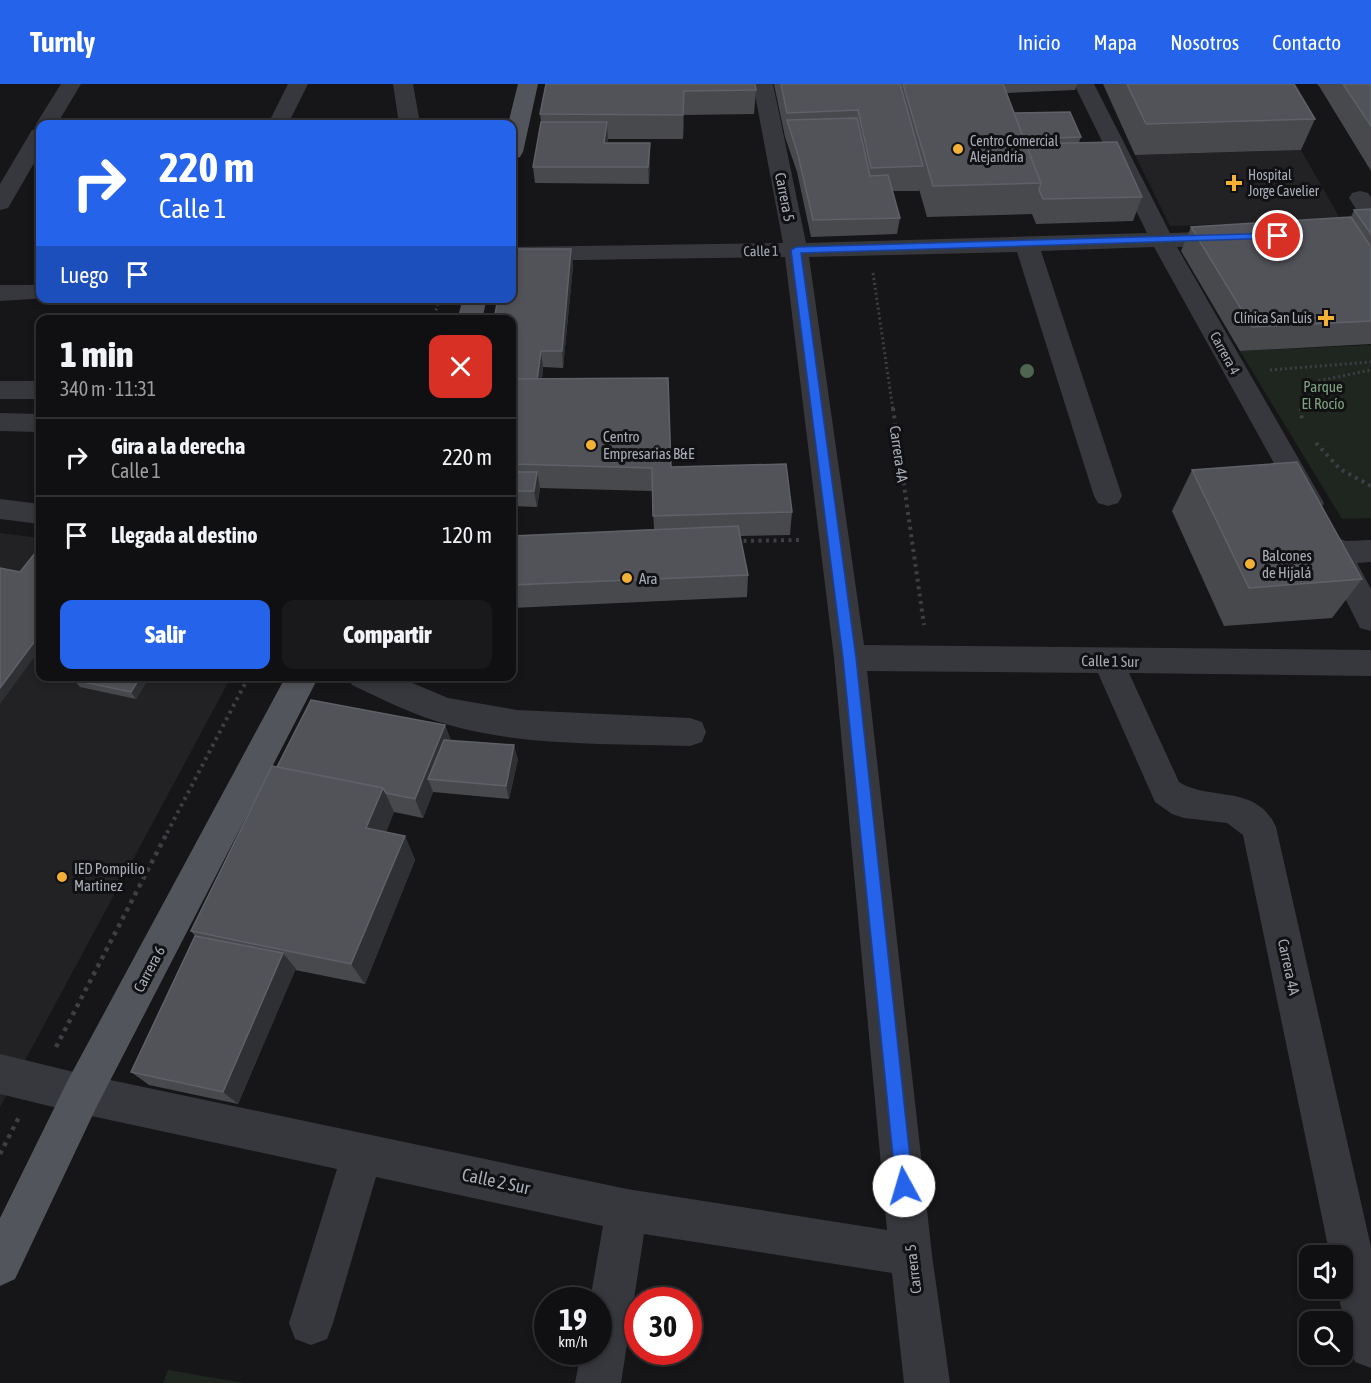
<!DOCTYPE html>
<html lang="es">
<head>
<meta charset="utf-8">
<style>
	:root { --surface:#101012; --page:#19191b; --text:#f1f3f6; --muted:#9c9d9f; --line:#303032; --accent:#2563eb }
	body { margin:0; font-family:"Asap Condensed",sans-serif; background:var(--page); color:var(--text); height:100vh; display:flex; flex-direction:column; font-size:22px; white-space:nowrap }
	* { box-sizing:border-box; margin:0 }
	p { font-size:20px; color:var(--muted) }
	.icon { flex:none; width:33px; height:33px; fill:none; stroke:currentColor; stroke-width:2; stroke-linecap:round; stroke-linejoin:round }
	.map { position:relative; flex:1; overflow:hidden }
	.sheet { position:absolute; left:36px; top:231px; width:480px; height:366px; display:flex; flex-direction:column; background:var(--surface); border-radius:12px; box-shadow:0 3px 9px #0003,0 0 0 2px var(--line) }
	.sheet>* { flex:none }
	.guide { position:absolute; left:36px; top:36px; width:480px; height:183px; border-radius:12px; box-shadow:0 3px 9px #0003,0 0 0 2px var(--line); background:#2563eb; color:#fff; overflow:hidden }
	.buttons { position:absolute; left:1299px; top:1161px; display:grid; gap:12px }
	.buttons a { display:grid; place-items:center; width:54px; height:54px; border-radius:12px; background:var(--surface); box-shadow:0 3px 9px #0003,0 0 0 2px var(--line); font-size:30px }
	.speed { position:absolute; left:534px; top:1203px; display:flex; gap:12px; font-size:30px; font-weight:700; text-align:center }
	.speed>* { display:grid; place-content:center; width:78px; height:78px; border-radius:50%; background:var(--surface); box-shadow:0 3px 9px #0003,0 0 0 2px var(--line); line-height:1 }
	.speed small { font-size:15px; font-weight:400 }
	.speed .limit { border:9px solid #d22; background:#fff; color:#111 }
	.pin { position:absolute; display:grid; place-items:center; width:51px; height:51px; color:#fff; margin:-26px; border:3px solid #fff; border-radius:50%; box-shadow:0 2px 6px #0007 }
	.me { position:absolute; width:66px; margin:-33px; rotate:354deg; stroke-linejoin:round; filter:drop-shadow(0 0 4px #0008) }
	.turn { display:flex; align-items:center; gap:21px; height:126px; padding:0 24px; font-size:27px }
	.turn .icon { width:78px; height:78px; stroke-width:2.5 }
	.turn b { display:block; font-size:42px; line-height:51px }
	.then { display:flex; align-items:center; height:57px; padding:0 24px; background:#0003; gap:12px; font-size:22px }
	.round { display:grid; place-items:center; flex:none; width:63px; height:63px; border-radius:12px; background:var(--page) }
	.headline { display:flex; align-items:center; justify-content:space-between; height:102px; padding:0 24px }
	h1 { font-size:36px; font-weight:800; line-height:45px }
	.cta { display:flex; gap:12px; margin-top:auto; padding:12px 24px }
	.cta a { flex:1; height:69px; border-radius:12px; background:var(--accent); color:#fff; font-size:24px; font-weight:800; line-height:69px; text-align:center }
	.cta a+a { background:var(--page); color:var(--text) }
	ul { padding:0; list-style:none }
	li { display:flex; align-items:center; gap:18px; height:78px; padding:0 24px; border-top:2px solid var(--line) }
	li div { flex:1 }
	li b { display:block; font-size:22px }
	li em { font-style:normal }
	header { display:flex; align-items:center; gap:36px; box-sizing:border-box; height:84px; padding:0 30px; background:var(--accent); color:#fff }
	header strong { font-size:28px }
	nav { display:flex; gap:33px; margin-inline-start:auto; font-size:21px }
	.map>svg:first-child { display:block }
</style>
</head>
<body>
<header>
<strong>Turnly</strong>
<nav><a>Inicio</a><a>Mapa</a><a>Nosotros</a><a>Contacto</a></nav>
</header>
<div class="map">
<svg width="1371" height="1299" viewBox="0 0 1371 1299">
	<rect width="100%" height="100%" fill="#161618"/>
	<g fill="#222225">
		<path d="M 1301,66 L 1341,136 L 1170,142 L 1135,71 Z"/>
		<path d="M 0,449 L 40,454 L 40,592 L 231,593 L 0,1023 Z"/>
	</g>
	<g fill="#1e261f">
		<path d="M 1371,261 L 1371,434 L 1342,435 L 1240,267 Z"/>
		<path d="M 168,1286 L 244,1299 L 163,1299 Z"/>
	</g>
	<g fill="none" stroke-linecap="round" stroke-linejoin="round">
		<g stroke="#3d3f44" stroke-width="3" stroke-dasharray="2 3" stroke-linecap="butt">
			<path d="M 873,189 L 893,326"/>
			<path d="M 433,236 L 439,216"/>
			<path d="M 1270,286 L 1371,278"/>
			<path d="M 1301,326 L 1301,321 L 1318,297 L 1371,286"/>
		</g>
		<g stroke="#3d3f44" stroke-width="4" stroke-dasharray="3 4.5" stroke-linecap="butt">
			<path d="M 893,324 L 924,541"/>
			<path d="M 1301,324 L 1302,338"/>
			<path d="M 1316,359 L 1340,385 L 1371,402"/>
			<path d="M 736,457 L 801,456"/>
			<path d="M 167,749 L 249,592"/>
		</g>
		<g stroke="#3d3f44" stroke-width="4.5" stroke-dasharray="4 5" stroke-linecap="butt">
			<path d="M 56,963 L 168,747"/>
			<path d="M 0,1070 L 19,1033"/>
		</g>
		<g fill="#37383d" fill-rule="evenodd">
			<path d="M 61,0 L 81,0 L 57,40 L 40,40 L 40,69 L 8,124 L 0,126 L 0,100 L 32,46 L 40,45 L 36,40 Z"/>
			<path d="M 288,0 L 308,0 L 288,40 L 268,40 Z"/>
			<path d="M 393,0 L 413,0 L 420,40 L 399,40 Z"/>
			<path d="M 753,0 L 773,0 L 806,159 L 1147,149 L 1074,0 L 1094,0 L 1170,149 L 1231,147 L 1239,149 L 1243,154 L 1239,159 L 1231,161 L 1177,163 L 1324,419 L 1320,426 L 1310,429 L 1300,426 L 1154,163 L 1041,167 L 1122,412 L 1118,419 L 1108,422 L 1098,419 L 1094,412 L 1017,168 L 809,173 L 864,561 L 1371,566 L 1371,592 L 1129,589 L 1179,698 C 1211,718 1256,699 1276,743 L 1371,1163 L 1371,1284 L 1355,1278 L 1349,1262 L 1337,1204 L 1342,1204 L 1342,1172 L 1330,1172 L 1243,751 L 1227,739 L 1184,734 L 1172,730 L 1155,718 L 1098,589 L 867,587 L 932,1171 L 950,1299 L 904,1299 L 892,1189 L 644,1150 L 621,1299 L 575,1299 L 581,1268 L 598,1268 L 598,1216 L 590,1216 L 603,1142 L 376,1093 L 333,1239 L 327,1255 L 311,1261 L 295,1255 L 289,1239 L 337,1085 L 82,1030 L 0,1010 L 0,970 L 82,990 L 627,1105 L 887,1146 L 834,574 L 785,173 L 512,177 L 512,163 L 783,159 Z"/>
			<path d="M 1360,107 L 1368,109 L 1371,113 L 1371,138 L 1363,136 L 1349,114 L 1352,109 Z"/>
			<path d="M 0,201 L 40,201 L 40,214 L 48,214 L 0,217 Z"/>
			<rect x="0" y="297" width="40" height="18"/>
			<path d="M 0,329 L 40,330 L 40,348 L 0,347 Z"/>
			<path d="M 0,415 L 40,420 L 40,440 L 0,435 Z"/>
			<path d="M 1335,453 L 1346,457 L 1371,456 L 1371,478 L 1357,479 L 1371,505 L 1371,547 L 1360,544 L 1320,464 L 1325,456 Z"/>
			<path d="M 347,592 L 396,592 L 448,614 L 517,626 L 690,634 L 702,638 L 706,648 L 702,658 L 690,662 C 611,659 526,663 449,641 C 415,632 384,616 352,601 Z"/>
		</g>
		<g fill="#53555c" fill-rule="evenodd">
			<path d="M 518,0 L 538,0 L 523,68 L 520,73 L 512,75 L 512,40 L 508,40 Z"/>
			<path d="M 463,214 L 487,214 L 482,236 L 457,236 Z"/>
			<path d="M 286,592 L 319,592 L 96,1024 L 15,1195 L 0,1202 L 0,1134 L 68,996 Z"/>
		</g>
	</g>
	<circle fill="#506452" cx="1027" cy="287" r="7"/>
	<g fill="#47494d">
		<path d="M 546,0 L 756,6 L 754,30 L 684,31 L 683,55 L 608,55 L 607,59 L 650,59 L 650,75 L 649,100 L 535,99 L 533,83 L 541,38 L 540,30 Z"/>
		<path d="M 774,0 L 1077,0 L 1075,6 L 1007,9 L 1014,29 L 1081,53 L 1079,58 L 1142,113 L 1133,137 L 1036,140 L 1032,130 L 927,133 L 919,105 L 919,107 L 892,107 L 900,134 L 897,150 L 811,153 L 797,88 L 785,53 Z"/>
		<path d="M 1103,0 L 1294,0 L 1315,35 L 1301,66 L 1135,71 Z"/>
		<path d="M 1317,0 L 1371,0 L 1371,87 L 1319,2 Z"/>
		<path d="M 1371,125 L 1371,260 L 1240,267 L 1181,167 L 1191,143 L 1351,133 L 1354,126 Z"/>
		<path d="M 571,165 L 573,182 L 563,284 L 543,283 L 542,295 L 671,383 L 792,428 L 790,451 L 740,452 L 748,491 L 747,513 L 512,524 L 512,452 L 654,445 L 652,407 L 540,404 L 537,423 L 512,422 L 512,236 Z"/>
		<path d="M 1192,386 L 1362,495 L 1332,534 L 1224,542 L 1172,427 Z"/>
		<path d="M 150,592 L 136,615 L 80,603 L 74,596 Z"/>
		<path d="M 445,641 L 451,657 L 518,675 L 509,715 L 433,708 L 423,734 L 394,728 L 386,748 L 405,752 L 415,776 L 365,900 L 295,886 L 238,1020 L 149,1001 L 131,988 L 195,852 L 191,847 L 277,683 Z"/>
	</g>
	<g fill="#2f3033">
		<path d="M 684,7 L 684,31 L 683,55 L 683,31 Z"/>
		<path d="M 607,38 L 608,55 L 605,75 L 604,59 Z"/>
		<path d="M 650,59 L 650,75 L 649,100 L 648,83 Z"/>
		<path d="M 571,165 L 573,182 L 563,284 L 562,267 Z"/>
		<path d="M 541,267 L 543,283 L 539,319 L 537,302 Z"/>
		<path d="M 537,388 L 540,404 L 537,423 L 534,407 Z"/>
		<path d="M 40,550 L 40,565 L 0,620 L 0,604 Z"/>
		<path d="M 141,592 L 150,592 L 136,615 L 131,608 Z"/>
		<path d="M 445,641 L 452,661 L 428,695 L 433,708 L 423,734 L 415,715 Z"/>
		<path d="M 514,661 L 518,675 L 509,715 L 506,702 Z"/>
		<path d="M 383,704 L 394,728 L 378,768 L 366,744 Z"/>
		<path d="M 405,752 L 415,776 L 365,900 L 351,880 Z"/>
		<path d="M 283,869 L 296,885 L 238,1020 L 223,1008 Z"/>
	</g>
	<g fill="#525359" stroke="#5f6168" stroke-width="1.5">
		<path d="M 546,0 L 755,0 L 756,6 L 684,7 L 683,31 L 540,30 Z"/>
		<path d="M 781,0 L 900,0 L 923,82 L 871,84 L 858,26 L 787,29 Z"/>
		<path d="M 903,0 L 1003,0 L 1041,99 L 933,102 Z"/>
		<path d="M 1127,0 L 1294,0 L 1315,35 L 1146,40 Z"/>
		<path d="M 1343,0 L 1371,0 L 1371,42 Z"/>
		<path d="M 1070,28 L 1081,53 L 1056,54 L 1058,59 L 1026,60 L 1014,29 Z"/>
		<path d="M 857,34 L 870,92 L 888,91 L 900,134 L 813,136 L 798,71 L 787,36 Z"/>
		<path d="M 541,38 L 607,38 L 604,59 L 650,59 L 648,83 L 533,83 Z"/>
		<path d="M 1117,58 L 1142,113 L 1043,115 L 1039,106 L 1041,99 L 1026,60 Z"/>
		<path d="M 1371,125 L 1371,150 L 1354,126 Z"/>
		<path d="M 1351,133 L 1371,163 L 1371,237 L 1252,243 L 1191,143 Z"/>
		<path d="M 512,165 L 571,165 L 562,267 L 541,267 L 537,295 L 512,295 L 512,236 L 494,236 L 498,214 L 512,214 Z"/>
		<path d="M 668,294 L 671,383 L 786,380 L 792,428 L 653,432 L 652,384 L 512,380 L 512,295 Z"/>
		<path d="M 1297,378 L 1362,495 L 1249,504 L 1192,386 Z"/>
		<path d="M 512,388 L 537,388 L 534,407 L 512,407 Z"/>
		<path d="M 738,442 L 748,491 L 512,501 L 512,452 Z"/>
		<path d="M 40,463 L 40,550 L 0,604 L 0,484 L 20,488 Z"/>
		<path d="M 77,592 L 141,592 L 131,608 L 74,596 Z"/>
		<path d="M 311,616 L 445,641 L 415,715 L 386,709 L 383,704 L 277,683 Z"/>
		<path d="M 444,656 L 514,661 L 506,702 L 428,695 Z"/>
		<path d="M 272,682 L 383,704 L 366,744 L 405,752 L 351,880 L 191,847 Z"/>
		<path d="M 195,852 L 283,869 L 223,1008 L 131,988 Z"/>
	</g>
	<path fill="#2563eb" stroke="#184099" stroke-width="1.5" d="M 1278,149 L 1281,150 L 1281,154 L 801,169 L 856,574 L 913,1102 L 910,1108 L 904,1111 L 898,1108 L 896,1102 L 843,574 L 791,166 L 796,163 Z"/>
	<g fill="#f2b134" stroke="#111113" stroke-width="2">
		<circle cx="958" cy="65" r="6"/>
		<path d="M1231 90h6v6h6v6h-6v6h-6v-6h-6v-6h6z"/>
		<path d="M1323 225h6v6h6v6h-6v6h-6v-6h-6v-6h6z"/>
		<circle cx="591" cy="361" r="6"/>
		<circle cx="1250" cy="480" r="6"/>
		<circle cx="627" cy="494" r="6"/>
		<circle cx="62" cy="793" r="6"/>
	</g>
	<g text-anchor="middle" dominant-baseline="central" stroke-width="6" stroke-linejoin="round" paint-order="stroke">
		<g font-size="14" fill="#a8adb8" stroke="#111113" text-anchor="start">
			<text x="970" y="57">Centro Comercial<tspan x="970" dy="16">Alejandría</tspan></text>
			<text x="1248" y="91">Hospital<tspan x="1248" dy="16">Jorge Cavelier</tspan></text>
			<text x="1312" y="234" text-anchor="end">Clínica San Luis</text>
		</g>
		<g font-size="14" fill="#a8adb8" stroke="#111113">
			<text transform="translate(761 167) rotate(-1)">Calle 1</text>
			<text transform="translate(1225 269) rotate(61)">Carrera 4</text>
		</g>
		<g font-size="15" fill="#a8adb8" stroke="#111113">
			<text transform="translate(785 113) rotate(79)">Carrera 5</text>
			<text transform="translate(899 370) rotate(82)">Carrera 4A</text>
			<text transform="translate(1110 577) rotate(1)">Calle 1 Sur</text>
			<text transform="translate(1289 883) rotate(78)">Carrera 4A</text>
			<text transform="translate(149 885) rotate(-62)">Carrera 6</text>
			<text transform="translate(913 1185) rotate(-97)">Carrera 5</text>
		</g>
		<g font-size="15" fill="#7fa381" stroke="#111113">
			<text x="1323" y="302">Parque<tspan x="1323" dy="17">El Rocío</tspan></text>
		</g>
		<g font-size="15" fill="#a8adb8" stroke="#111113" text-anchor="start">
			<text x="603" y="352">Centro<tspan x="603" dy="17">Empresarias B&amp;E</tspan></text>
			<text x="1262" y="471">Balcones<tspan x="1262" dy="17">de Hijalá</tspan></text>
			<text x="639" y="494">Ara</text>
			<text x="74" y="784">IED Pompilio<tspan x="74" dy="17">Martinez</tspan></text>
		</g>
		<g font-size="18" fill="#a8adb8" stroke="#111113">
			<text transform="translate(496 1097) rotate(12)">Calle 2 Sur</text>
		</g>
	</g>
</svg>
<div class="buttons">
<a><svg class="icon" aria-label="sound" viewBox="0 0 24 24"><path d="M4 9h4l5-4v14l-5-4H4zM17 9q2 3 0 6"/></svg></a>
<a><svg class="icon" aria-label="search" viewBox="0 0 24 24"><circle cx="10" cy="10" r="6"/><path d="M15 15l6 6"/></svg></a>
</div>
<div class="speed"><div>19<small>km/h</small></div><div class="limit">30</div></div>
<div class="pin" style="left:1278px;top:152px;background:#d93025"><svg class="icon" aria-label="arrive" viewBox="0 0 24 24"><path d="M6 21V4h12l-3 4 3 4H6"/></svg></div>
<svg class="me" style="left:904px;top:1102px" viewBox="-20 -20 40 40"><circle r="19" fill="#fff"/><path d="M0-13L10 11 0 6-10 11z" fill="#2563eb"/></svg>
<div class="guide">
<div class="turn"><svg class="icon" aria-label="right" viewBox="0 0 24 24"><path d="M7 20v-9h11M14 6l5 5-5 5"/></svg><div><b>220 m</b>Calle 1</div></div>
<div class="then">Luego<svg class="icon" aria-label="arrive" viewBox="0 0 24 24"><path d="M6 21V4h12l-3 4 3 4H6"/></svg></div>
</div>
<section class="sheet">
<div class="headline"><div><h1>1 min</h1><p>340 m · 11:31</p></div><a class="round" style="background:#d93025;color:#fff"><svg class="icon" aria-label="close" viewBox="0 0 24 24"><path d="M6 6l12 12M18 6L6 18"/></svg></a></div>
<ul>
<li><svg class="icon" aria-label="right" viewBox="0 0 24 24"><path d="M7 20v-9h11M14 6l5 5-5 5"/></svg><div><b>Gira a la derecha</b><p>Calle 1</p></div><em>220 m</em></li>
<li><svg class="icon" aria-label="arrive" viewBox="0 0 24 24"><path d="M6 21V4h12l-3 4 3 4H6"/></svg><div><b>Llegada al destino</b></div><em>120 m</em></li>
</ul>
<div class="cta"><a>Salir</a><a>Compartir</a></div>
</section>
</div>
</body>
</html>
